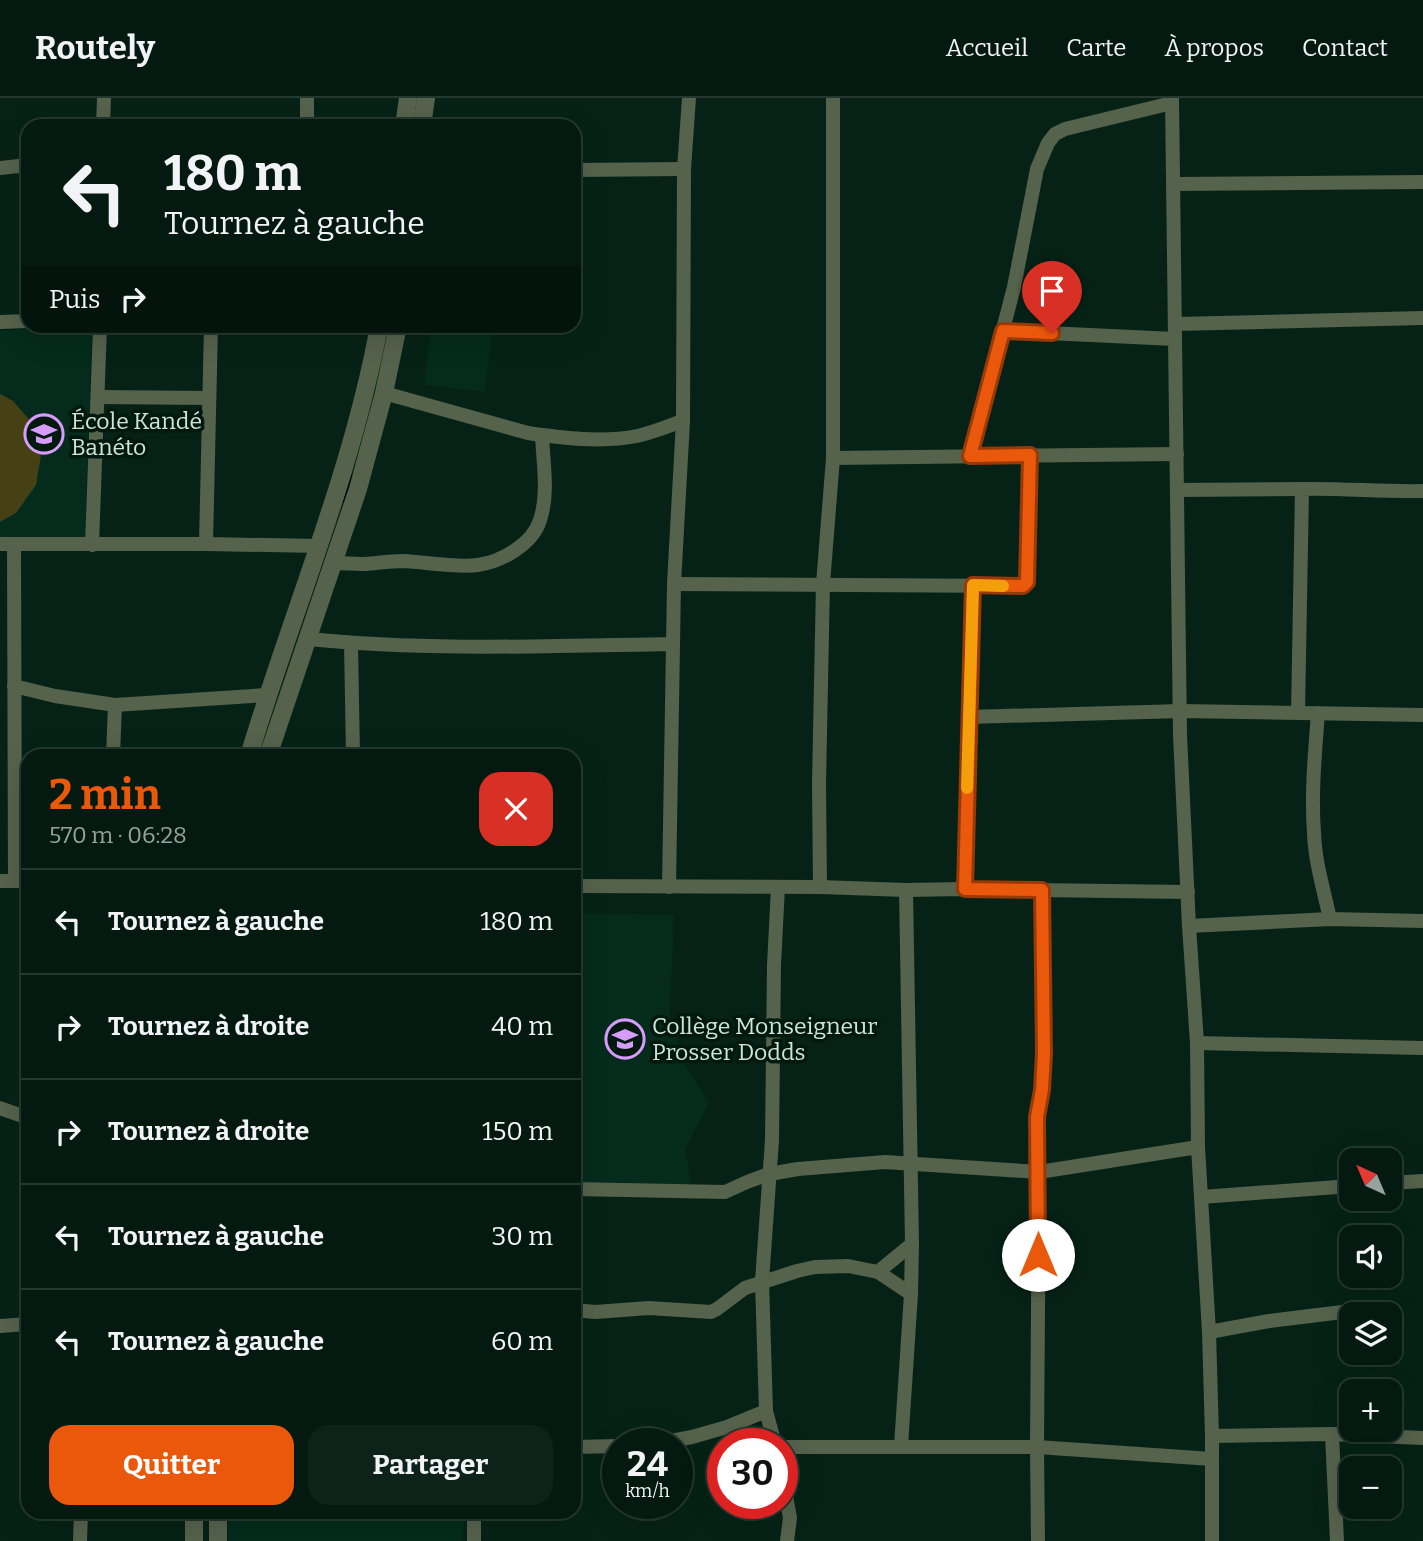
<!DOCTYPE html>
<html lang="fr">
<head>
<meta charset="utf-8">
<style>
	:root { --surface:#041a10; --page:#0d2319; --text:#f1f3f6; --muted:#97a19f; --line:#253830; --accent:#ea580c }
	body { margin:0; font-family:Bitter,serif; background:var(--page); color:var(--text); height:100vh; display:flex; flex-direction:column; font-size:26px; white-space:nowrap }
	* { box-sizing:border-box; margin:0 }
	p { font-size:23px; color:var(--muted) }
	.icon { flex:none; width:38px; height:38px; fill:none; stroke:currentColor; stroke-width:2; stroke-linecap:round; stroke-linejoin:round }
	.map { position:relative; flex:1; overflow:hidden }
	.details { position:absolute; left:21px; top:651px; width:560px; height:770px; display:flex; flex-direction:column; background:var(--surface); border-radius:21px; box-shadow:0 7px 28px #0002,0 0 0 2px var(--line) }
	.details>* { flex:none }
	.hud { position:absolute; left:21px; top:21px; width:560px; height:214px; border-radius:21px; box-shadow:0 7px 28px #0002,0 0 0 2px var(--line); background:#041a10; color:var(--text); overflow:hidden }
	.needle { width:46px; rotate:316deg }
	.tools { position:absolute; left:1339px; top:1050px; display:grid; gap:14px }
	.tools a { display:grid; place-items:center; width:63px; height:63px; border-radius:14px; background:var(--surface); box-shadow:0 7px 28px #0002,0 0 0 2px var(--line); font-size:35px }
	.speed { position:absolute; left:602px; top:1330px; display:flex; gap:14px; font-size:35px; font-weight:700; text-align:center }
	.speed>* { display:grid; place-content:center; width:91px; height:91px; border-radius:50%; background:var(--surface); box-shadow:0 7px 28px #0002,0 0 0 2px var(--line); line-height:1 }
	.speed small { font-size:18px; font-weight:400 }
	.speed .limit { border:10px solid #d22; background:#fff; color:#111 }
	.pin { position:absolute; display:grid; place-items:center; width:60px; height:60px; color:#fff; margin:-72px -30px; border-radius:50% 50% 50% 0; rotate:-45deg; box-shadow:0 0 7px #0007 }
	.pin .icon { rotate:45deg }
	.me { position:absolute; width:77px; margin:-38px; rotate:0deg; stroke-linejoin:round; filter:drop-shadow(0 0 5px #0008) }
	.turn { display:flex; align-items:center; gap:24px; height:147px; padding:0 28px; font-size:32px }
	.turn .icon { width:91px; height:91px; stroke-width:2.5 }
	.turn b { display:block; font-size:49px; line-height:60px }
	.then { display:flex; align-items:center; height:66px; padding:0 28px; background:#0003; gap:14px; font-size:26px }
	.round { display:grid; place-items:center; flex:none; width:74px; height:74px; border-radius:21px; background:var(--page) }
	.head { display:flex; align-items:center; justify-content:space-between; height:119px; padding:0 28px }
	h1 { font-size:42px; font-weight:700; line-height:52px; color:var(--accent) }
	.action { display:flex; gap:14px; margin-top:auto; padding:14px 28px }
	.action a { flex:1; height:80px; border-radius:21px; background:var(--accent); color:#fff; font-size:28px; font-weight:700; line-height:80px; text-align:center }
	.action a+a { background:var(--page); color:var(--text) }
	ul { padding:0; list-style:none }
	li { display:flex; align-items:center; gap:21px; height:105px; padding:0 28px; border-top:2px solid var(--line) }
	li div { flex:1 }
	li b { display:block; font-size:26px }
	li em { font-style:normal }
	header { display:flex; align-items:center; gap:42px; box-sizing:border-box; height:98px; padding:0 35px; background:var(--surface); border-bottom:2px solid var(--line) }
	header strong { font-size:33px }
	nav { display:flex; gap:38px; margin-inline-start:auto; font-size:24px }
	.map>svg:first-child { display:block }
</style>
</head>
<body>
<header>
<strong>Routely</strong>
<nav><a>Accueil</a><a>Carte</a><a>À propos</a><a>Contact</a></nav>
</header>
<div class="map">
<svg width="1423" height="1443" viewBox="0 0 1423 1443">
	<rect width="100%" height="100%" fill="#062216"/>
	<g fill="#042b1c">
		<path d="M 65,228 L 92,228 L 85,439 L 0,442 L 0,233 Z"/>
		<path d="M 431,228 L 493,228 L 485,294 L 424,287 Z"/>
		<path d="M 574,815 L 674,817 L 670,918 L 683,964 L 709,1005 L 685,1051 L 692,1090 L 629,1088 L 627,1084 L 574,1084 Z"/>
		<path d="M 228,1414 L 464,1414 L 463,1443 L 228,1443 Z"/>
	</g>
	<path fill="#464114" d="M 0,296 L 13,303 L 32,325 L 41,357 L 36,387 L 16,415 L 0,424 Z"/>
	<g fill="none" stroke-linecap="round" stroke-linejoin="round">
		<path stroke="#00080e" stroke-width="4.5" d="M 345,403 L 353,378"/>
		<g stroke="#55624c" stroke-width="14">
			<path d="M 1172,0 L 1180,637 L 1189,828 L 1197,945 L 1198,1049 L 1209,1234 L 1212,1338 L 1212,1443"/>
			<path d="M 103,28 L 104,0"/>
			<path d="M 307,28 L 307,0"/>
			<path d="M 0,70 L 28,67"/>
			<path d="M 574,72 L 684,71"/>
			<path d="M 1173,86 L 1423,84"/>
			<path d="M 0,224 L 28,223"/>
			<path d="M 1175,226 L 1423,220"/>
			<path d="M 1003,233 L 1175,241"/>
			<path d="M 384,295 L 528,335 C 563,340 602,345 637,338 C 652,335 668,328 683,323"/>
			<path d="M 98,299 L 209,300"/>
			<path d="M 970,358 L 1014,189 L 1037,71 L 1048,45 L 1055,36 L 1065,31 L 1172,5"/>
			<path d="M 833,360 L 1177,356"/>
			<path d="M 1177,392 L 1302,391"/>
			<path d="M 0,446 L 206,446 L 320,448"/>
			<path d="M 14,446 L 15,782"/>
			<path d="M 206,446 L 211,228"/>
			<path d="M 92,447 L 100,228"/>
			<path d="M 333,465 C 344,465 355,466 365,466 C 378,465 390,463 403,463 C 426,464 456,470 478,467 C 501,464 533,446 540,422 C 549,396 543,364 542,337"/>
			<path d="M 674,486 L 1023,488 L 1027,484 L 1028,476 L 1030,357"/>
			<path d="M 308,541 C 429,553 551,548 672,546"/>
			<path d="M 351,545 L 353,658"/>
			<path d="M 14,588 L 55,598 L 115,607 L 267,597"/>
			<path d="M 1298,615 L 1302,391 C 1342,390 1383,394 1423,393"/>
			<path d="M 1318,615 C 1315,655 1311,695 1314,735 C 1315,764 1324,793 1330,821"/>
			<path d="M 968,619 L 1181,613 L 1423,617"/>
			<path d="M 113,658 L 115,607"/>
			<path d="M 0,783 L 28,783"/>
			<path d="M 574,788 L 820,789 L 906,792 L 965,791 L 1188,794"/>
			<path d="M 669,789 L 674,486 L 683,323 L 684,71 L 689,0"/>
			<path d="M 820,789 L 819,685 L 823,486 L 833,360 L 833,0"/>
			<path d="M 965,791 L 973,487"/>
			<path d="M 1189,828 L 1330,821 L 1423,823"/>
			<path d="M 1197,945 L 1423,950"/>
			<path d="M 0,1010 L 28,1020"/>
			<path d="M 1390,1085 L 1423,1083"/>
			<path d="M 574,1091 L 725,1094 L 747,1084 L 769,1076 L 798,1071 L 885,1064 L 1039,1074 L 1198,1049"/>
			<path d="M 1201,1099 L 1351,1088"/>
			<path d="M 878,1174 L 912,1146"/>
			<path d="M 574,1212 L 595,1214 L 649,1210 L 711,1214 L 717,1211 L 745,1190 L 797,1173 L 815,1169 L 848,1168 L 878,1174 L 911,1196"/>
			<path d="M 0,1228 L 28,1226"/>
			<path d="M 1209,1234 L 1269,1223 L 1359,1212"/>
			<path d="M 1332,1336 L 1337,1443"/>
			<path d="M 1212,1338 L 1332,1336 L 1423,1340"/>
			<path d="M 655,1346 L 692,1339 L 727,1329 L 766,1313"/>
			<path d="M 775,1346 L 766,1313 L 762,1183 L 772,1042 L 774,867 L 778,789"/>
			<path d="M 901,1348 L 911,1196 L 912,1146 L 906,792"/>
			<path d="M 574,1349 L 618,1348"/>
			<path d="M 782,1349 L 1037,1349 L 1212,1361"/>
			<path d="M 782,1375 L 790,1420 L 787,1443"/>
			<path d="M 80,1443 L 81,1414"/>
			<path d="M 474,1443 L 474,1414"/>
			<path d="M 1038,1443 L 1037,1349 L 1039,1074 L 1037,1019 L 1042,992 L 1044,955 L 1042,792"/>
		</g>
		<g stroke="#55624c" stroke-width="18">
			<path d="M 404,28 L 408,0"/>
			<path d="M 422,28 L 426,0"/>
			<path d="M 249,658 C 292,514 352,376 379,228"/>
			<path d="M 268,658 L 358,391 L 384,295 L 398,228"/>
			<path d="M 194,1414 L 194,1443"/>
			<path d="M 218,1443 L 218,1414"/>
		</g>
	</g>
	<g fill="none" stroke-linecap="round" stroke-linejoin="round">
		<g stroke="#983908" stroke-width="18">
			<path id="route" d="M 1038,1157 L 1037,1019 L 1042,992 L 1044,955 L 1042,792 L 965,791 L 973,487 L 1023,488 L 1027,484 L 1030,357 L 970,358 L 1003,233 L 1052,235"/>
		</g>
		<use href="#route" stroke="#ea580c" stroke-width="12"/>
		<path stroke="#f59e0b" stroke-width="12" d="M 967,690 L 973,487 L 1003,488"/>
	</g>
	<defs>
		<g id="school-ring" transform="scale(2.0125)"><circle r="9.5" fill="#00190e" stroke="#d79bf9" stroke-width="1.5"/><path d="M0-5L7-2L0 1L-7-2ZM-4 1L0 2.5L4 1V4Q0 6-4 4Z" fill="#d79bf9"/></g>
	</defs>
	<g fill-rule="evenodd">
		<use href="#school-ring" x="44" y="336"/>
		<use href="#school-ring" x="625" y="941"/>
	</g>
	<g text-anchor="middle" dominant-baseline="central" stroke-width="7" stroke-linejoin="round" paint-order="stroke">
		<g font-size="23" fill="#d2e3da" stroke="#00190e" text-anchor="start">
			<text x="71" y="323">École Kandé<tspan x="71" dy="26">Banéto</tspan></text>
			<text x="652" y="928">Collège Monseigneur<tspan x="652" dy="26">Prosser Dodds</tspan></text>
		</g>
	</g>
</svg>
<div class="tools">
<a><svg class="needle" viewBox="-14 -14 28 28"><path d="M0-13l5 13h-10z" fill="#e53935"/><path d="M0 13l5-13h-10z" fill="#97a19f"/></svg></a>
<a><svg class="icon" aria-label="sound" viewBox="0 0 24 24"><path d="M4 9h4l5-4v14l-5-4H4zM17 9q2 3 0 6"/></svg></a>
<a><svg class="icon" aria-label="layers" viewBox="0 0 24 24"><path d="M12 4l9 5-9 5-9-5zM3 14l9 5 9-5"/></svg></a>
<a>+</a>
<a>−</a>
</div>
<div class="speed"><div>24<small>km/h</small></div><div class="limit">30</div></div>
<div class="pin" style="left:1052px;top:235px;background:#d93025"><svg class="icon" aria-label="arrive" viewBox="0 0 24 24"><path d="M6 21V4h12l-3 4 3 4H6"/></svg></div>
<svg class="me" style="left:1038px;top:1157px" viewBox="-20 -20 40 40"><circle r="19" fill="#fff"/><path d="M0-13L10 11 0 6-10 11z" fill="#ea580c"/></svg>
<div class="hud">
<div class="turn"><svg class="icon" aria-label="left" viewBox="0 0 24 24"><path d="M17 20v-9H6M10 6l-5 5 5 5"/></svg><div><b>180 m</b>Tournez à gauche</div></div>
<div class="then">Puis<svg class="icon" aria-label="right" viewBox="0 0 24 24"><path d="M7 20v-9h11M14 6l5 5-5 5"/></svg></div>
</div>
<section class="details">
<div class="head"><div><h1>2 min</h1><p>570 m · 06:28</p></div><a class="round" style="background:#d93025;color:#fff"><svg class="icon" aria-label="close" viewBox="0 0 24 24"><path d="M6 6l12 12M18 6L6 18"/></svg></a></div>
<ul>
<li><svg class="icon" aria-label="left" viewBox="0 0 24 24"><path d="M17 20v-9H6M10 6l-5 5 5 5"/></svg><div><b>Tournez à gauche</b></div><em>180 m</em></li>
<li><svg class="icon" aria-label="right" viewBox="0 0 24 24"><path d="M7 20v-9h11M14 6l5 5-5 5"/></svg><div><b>Tournez à droite</b></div><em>40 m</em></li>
<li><svg class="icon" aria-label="right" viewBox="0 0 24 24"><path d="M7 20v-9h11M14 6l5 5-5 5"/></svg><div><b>Tournez à droite</b></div><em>150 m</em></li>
<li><svg class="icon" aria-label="left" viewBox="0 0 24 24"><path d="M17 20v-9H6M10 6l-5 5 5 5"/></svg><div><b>Tournez à gauche</b></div><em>30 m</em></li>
<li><svg class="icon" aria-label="left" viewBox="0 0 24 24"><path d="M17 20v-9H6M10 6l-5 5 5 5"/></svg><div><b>Tournez à gauche</b></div><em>60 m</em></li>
</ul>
<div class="action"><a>Quitter</a><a>Partager</a></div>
</section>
</div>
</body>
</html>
